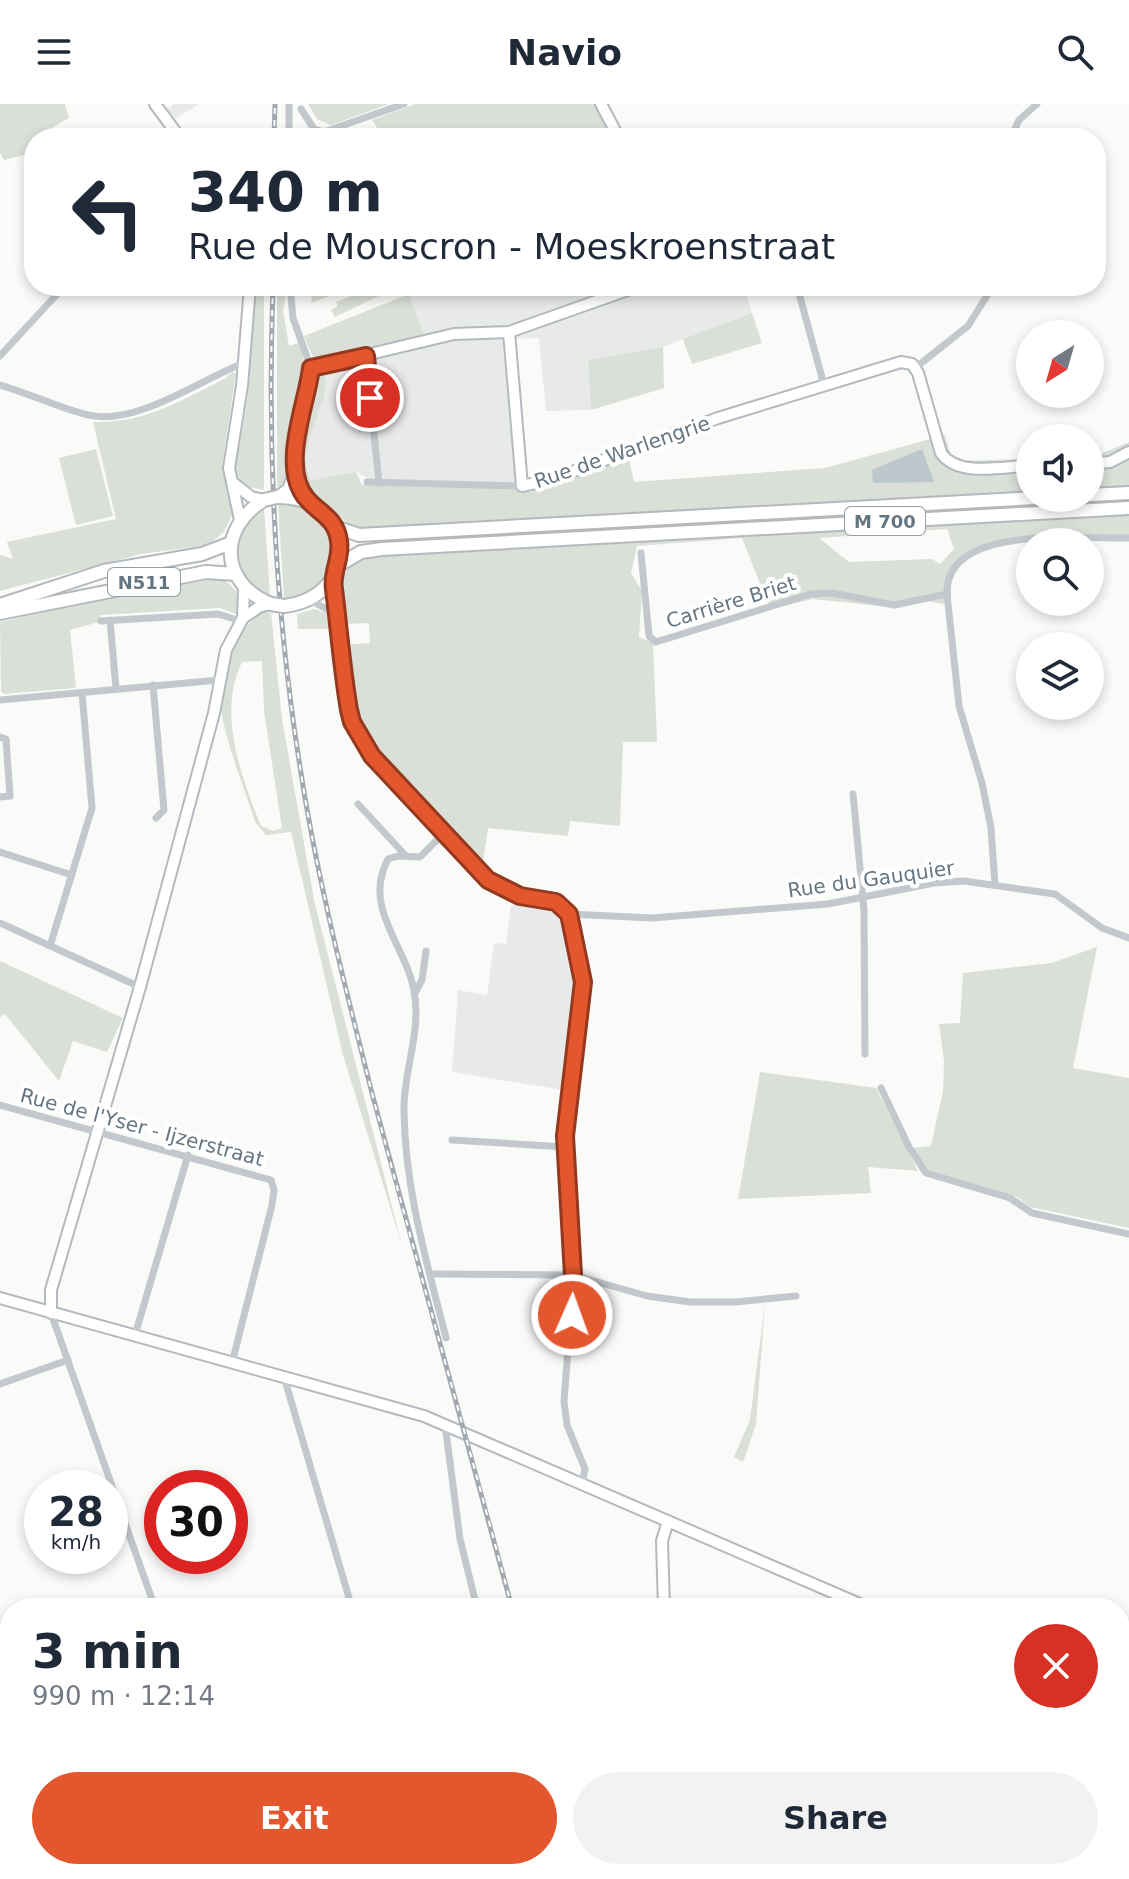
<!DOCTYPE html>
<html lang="en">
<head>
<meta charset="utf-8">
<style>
	:root { --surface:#fff; --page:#f2f2f3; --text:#1f2937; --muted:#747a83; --accent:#e4572e }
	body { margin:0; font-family:"DejaVu Sans",sans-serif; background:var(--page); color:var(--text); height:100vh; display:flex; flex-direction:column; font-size:30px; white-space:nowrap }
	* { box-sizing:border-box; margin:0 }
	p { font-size:26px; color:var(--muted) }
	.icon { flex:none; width:44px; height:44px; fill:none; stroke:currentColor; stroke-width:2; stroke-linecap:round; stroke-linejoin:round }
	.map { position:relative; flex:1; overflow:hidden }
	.drawer { position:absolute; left:0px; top:1494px; width:1130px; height:282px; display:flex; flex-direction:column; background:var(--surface); border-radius:32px 32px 0 0; box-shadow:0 4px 12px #0003 }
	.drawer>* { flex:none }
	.hud { position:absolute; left:24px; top:24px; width:1082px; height:168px; border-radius:32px; box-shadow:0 4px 12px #0003; background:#fff; color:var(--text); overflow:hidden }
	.needle { width:52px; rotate:217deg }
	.fabs { position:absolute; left:1016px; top:216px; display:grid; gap:16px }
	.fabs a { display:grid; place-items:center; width:88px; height:88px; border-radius:50%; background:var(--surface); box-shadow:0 4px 12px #0003; font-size:40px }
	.speed { position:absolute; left:24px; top:1366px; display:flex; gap:16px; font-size:40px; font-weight:700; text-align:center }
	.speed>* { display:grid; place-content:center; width:104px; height:104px; border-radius:50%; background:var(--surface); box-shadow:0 4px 12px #0003; line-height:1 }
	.speed small { font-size:20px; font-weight:400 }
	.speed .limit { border:12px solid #d22; background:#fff; color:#111 }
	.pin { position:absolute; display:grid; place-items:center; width:68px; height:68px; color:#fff; margin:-34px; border:4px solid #fff; border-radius:50%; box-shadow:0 2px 8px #0007 }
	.me { position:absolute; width:88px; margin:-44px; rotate:2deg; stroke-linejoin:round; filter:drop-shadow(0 0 6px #0008) }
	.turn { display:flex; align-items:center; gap:28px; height:168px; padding:0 32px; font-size:36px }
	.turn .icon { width:104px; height:104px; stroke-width:2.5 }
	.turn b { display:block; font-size:56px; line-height:68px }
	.round { display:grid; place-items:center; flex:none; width:84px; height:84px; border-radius:42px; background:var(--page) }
	.summary { display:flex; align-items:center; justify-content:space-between; height:136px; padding:0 32px }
	h1 { font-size:48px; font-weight:700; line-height:60px }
	.primary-button { display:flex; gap:16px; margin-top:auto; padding:16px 32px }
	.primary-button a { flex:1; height:92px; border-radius:48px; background:var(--accent); color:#fff; font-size:32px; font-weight:700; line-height:92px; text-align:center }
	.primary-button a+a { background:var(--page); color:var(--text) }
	header { display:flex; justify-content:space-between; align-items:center; height:104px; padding:0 32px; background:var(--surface); font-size:36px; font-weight:700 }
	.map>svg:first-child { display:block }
</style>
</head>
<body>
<header><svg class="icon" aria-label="menu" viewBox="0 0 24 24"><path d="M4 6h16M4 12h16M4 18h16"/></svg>Navio<svg class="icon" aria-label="search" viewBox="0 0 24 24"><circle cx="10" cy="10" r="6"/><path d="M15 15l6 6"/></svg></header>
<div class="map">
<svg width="1129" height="1775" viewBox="0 0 1129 1775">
	<rect width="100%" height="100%" fill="#fafaf8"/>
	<g fill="#e8e9e9">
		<path d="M 174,0 L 199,0 L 175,15 L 167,5 Z"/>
		<path d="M 406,182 L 743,182 L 752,209 L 663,243 L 588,256 L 591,306 L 546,307 L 539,234 L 515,235 L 507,239 L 517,374 L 512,379 L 372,377 L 356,368 L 310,376 L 305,365 L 305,341 L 322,301 L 325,266 L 428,243 Z"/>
		<path d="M 519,800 L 536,801 L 564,813 L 576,872 L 563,986 L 452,968 L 458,886 L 487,891 L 494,839 L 506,840 L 511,802 Z"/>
		<path d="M 60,1766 L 148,1766 L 152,1775 L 64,1775 Z"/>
	</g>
	<g fill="#dadfd7" fill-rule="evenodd">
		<path d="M 0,0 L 65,0 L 69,14 L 34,34 L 24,51 L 4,56 L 0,49 Z"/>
		<path d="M 308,0 L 389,0 L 331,21 L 317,15 Z"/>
		<path d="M 416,0 L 595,0 L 613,34 L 384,34 L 372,16 Z"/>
		<path d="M 255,182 L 264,182 L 264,386 L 243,382 L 235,366 L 248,293 Z"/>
		<path d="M 277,182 L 287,182 L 283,207 L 289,242 L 301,238 L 306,277 L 291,334 L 292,364 L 283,381 L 277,383 Z"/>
		<path d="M 313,182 L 356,182 L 311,199 Z"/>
		<path d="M 358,182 L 400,182 L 335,213 L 331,206 L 338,202 L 336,198 L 359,189 Z"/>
		<path d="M 409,190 L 424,232 L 323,257 L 312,251 L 304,232 Z"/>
		<path d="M 752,209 L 762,239 L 692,260 L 683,235 Z"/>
		<path d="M 663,243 L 664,284 L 591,306 L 588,256 Z"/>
		<path d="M 322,266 C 339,294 291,338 311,376 L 356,368 L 362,381 L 529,385 L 628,351 L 634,378 L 825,364 L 945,331 L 951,352 L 957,357 L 1030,355 L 1030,389 L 353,425 C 340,410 315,397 305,379 C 293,358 305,281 322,266 Z"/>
		<path d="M 232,268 L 236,269 L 222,361 L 232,411 L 224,428 L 208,441 L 141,450 L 0,487 L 0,451 L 13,455 L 7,438 L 116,415 L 93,318 C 143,320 182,296 226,274 Z"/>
		<path d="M 1129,338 L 1129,384 L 1090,386 L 1090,349 L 1103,349 Z"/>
		<path d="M 96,345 L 113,412 L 76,421 L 59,354 Z"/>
		<path d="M 1129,394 L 1129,399 L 642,425 L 642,419 Z"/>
		<path d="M 287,399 C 350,411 347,492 284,494 L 278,400 Z"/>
		<path d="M 264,404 L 270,491 C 230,474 228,427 264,404 Z"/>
		<path d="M 1081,412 L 1129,412 L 1129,437 C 1089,438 978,428 955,466 C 950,475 951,487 951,497 L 943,500 L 927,497 L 898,504 L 813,495 L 770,505 L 742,434 L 637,442 L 631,469 L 642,487 L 639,533 L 653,539 L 657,638 L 623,638 L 620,722 L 570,717 L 568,732 L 488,724 L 482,765 L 367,636 L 353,603 L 345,541 L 370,539 L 369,519 L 343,520 C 341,478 334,460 381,450 ZM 947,425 L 954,445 L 940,460 L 932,455 L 849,458 L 819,434 Z"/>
		<path d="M 220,474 C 236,483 242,491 238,511 L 220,504 L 100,511 L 99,518 L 70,526 L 76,584 L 4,590 L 1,587 L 0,518 L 90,497 Z"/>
		<path d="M 314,505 L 326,509 L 329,525 L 298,525 L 297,510 Z"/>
		<path d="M 263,508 L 271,509 L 282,615 L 314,796 L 401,1138 L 343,951 L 291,728 L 266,731 L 255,718 C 245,685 225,637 221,605 C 218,580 238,520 263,508 ZM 262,557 L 264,607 L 282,724 L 273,727 L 261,722 C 241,672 217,609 242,558 Z"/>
		<path d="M 1097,843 L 1073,964 L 1129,974 L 1129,1124 L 1030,1103 L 1017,1093 L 927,1068 L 912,1044 L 931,1042 L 943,987 L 944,957 L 939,920 L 960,919 L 963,869 L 1051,859 Z"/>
		<path d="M 0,857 L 123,914 L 107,948 L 73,937 L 59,977 L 5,910 L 0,913 Z"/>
		<path d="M 760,968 L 876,984 L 918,1067 L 868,1063 L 871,1089 L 738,1095 Z"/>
		<path d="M 765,1199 L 756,1320 L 743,1358 L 734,1353 L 750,1316 Z"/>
		<path d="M 252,1766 L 442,1766 L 445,1775 L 255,1775 Z"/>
	</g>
	<path fill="#bbc7cb" d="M 922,345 L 934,378 L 873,379 L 872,366 Z"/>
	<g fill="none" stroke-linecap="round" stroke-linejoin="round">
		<g stroke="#b3babf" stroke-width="14">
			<g id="secondary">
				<path d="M 155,0 L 180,34"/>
				<path d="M 601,0 L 619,34"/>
				<path d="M 509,228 L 522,382 L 553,375 L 718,314 L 901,258 L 912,260 L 918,269 L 941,349 C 958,374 1004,362 1030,362"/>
				<path d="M 1090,360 L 1110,358 L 1129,348"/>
				<path d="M 232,378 L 251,393 L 264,396"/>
				<path d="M 277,393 L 288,385 L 296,365"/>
				<path d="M 308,396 C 283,352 306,310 311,264 L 454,230 L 509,228 L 639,182"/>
				<path d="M 240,416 L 229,364 L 242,282 L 250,182"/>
				<path d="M 243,514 L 244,483"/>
				<path d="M 0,1194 L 424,1312 L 869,1504"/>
				<path d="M 51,1209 L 51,1186 L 140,883 L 214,609 L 226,546 L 243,514 L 259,503 L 271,500"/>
				<path d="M 664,1504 L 662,1437 L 668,1417"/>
				<path d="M 1120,1591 L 1129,1598"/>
				<path d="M 667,1766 L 667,1775"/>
			</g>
		</g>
		<g stroke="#b4b9bd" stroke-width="16">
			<g id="highway">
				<path d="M 1090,391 L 1129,389"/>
				<path d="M 277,393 C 357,392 362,493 284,502"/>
				<path d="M 264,396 C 218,424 219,479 271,500"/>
				<path d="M 335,423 L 359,431 L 1035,394"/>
				<path d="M 339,461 L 361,448 L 382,445 L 1129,404"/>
				<path d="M 0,501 L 104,467 L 202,450 L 231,439"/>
				<path d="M 0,509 L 206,468 L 236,470"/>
			</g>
		</g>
		<g stroke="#c3c8cc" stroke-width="7">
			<path d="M 289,0 L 289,34"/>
			<path d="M 301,5 L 314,25 L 324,28 L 404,0"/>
			<path d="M 1011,34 L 1019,16 L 1037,0"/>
			<path d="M 290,182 L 293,214 L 311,264"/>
			<path d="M 797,182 L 824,281"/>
			<path d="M 0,252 L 59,188 L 72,182"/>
			<path d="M 366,252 L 379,379"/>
			<path d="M 915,264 L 968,222 L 993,182"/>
			<path d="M 0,281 C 29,289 58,304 88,311 C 137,322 199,276 244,259"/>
			<path d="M 367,378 L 522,382"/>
			<path d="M 641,449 L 649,532 L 656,538 L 811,490 L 832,489 L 894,501 L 947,490 L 959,602 L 982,679 L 991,724 L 995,781"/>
			<path d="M 334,475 L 337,522"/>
			<path d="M 947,490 C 945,419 1081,435 1129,434"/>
			<path d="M 310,496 L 332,508 L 352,618 L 372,652 L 488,776 L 520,792 L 556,798 L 569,810 L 583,878 L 565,1032 L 573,1180 L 564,1297 L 567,1321 L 585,1365 L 582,1380"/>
			<path d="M 110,516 L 116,585"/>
			<path d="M 101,517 L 218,510 L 241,517"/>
			<path d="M 153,581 L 164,706 L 156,714"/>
			<path d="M 0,596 L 219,576"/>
			<path d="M 0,633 L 6,635 L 10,692 L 0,693"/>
			<path d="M 853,690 L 864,806 L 865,950"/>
			<path d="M 358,700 L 406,752"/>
			<path d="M 444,729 L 420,753 L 398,752 L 388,755 C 362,804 406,841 414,887 C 422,927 403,968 404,1007 C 405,1086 427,1159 446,1234"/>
			<path d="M 0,748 L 72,771"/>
			<path d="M 569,810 L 652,814 L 828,800 L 934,779 L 964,777 L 1055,790 L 1102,824 L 1129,834"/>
			<path d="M 0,819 L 140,883"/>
			<path d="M 50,842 L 92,704 L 82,589"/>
			<path d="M 415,889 L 422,876 L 426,847"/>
			<path d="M 881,984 L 909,1043 L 926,1069 L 1010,1094 L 1032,1109 L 1129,1130"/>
			<path d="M 0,1001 L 271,1076 L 274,1086 L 272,1101 L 232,1259"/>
			<path d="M 452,1036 L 565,1043"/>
			<path d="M 430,1170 L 573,1171 L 647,1192 L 690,1198 L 735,1198 L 796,1192"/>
			<path d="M 51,1209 L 155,1504"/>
			<path d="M 135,1231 L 188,1051"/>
			<path d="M 284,1273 L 352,1504"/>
			<path d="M 0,1280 L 68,1256"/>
			<path d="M 445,1320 L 460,1435 L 477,1504"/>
			<path d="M 1120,1584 L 1129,1581"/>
			<path d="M 1120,1709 L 1129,1713"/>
			<path d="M 0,1738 L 10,1731"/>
			<path d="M 455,1766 L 457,1775"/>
			<path d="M 532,1766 L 534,1775"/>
			<path d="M 778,1766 L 780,1775"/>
		</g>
		<use href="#secondary" stroke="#fff" stroke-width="10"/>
		<use href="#highway" stroke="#fff" stroke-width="12"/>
		<g stroke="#a2aab0" stroke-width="5">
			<g id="rail">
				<path d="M 274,34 L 275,0"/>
				<path d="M 273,182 C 267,345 275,508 301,669 C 318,779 346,886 373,993 C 418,1164 467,1333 512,1504"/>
				<path d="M 581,1766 L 583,1775"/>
			</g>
		</g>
		<use href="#rail" stroke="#fff" stroke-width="2" stroke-dasharray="6" stroke-linecap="butt"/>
		<g stroke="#b4b9bd" stroke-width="16" stroke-linecap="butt">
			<g id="highway-bridge">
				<path d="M 264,396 L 277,393"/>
				<path d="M 271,500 L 284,502"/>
			</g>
		</g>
		<use href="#highway-bridge" stroke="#fff" stroke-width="12"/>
	</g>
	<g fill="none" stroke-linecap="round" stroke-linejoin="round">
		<g stroke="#94391e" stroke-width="20">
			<path id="route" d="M 370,294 L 366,252 L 311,264 C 307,300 279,363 307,395 C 320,410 336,414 339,437 C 342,454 331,469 334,485 C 339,525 342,565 349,606 L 352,618 L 372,652 L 488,776 L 520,792 L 556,798 L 569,810 L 583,878 L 565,1032 L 573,1171 L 572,1211"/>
		</g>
		<use href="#route" stroke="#e4572e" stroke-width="14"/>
	</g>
	<g text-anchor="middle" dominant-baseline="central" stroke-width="8" stroke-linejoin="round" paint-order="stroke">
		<g fill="#fff" stroke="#939fa8" stroke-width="2">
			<rect x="845" y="403" width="80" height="28" rx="6"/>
			<rect x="108" y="464" width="72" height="28" rx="6"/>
		</g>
		<g font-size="18" font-weight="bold" fill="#657683">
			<text x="885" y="417">M 700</text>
			<text x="144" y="478">N511</text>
		</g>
		<g font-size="20" fill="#657683" stroke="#fff">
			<text transform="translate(622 348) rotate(-19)">Rue de Warlengrie</text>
			<text transform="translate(731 498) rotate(-17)">Carrière Briet</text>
			<text transform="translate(871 775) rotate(-8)">Rue du Gauquier</text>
			<text transform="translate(142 1023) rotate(15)">Rue de l'Yser - Ijzerstraat</text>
		</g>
	</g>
</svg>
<div class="fabs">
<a><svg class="needle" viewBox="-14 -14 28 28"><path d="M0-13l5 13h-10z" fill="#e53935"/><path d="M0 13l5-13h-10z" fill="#747a83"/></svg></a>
<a><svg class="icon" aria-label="sound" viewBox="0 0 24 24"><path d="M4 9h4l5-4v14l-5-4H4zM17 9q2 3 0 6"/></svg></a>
<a><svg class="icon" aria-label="search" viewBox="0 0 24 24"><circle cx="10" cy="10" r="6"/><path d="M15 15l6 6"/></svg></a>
<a><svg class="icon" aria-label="layers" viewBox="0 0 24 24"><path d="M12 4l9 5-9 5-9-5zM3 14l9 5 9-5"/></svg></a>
</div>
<div class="speed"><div>28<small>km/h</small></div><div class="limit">30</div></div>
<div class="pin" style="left:370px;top:294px;background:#d93025"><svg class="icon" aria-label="arrive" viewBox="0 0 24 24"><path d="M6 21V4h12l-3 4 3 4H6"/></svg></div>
<svg class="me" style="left:572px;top:1211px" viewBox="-20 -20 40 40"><circle r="17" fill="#e4572e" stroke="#fff" stroke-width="3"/><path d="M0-11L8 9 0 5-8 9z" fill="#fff"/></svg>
<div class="hud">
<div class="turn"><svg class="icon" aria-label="left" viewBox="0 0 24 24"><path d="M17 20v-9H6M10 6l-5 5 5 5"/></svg><div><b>340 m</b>Rue de Mouscron - Moeskroenstraat</div></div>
</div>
<section class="drawer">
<div class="summary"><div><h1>3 min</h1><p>990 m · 12:14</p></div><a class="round" style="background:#d93025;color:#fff"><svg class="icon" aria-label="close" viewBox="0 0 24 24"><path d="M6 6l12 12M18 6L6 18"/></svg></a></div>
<div class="primary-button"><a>Exit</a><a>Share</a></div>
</section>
</div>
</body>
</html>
